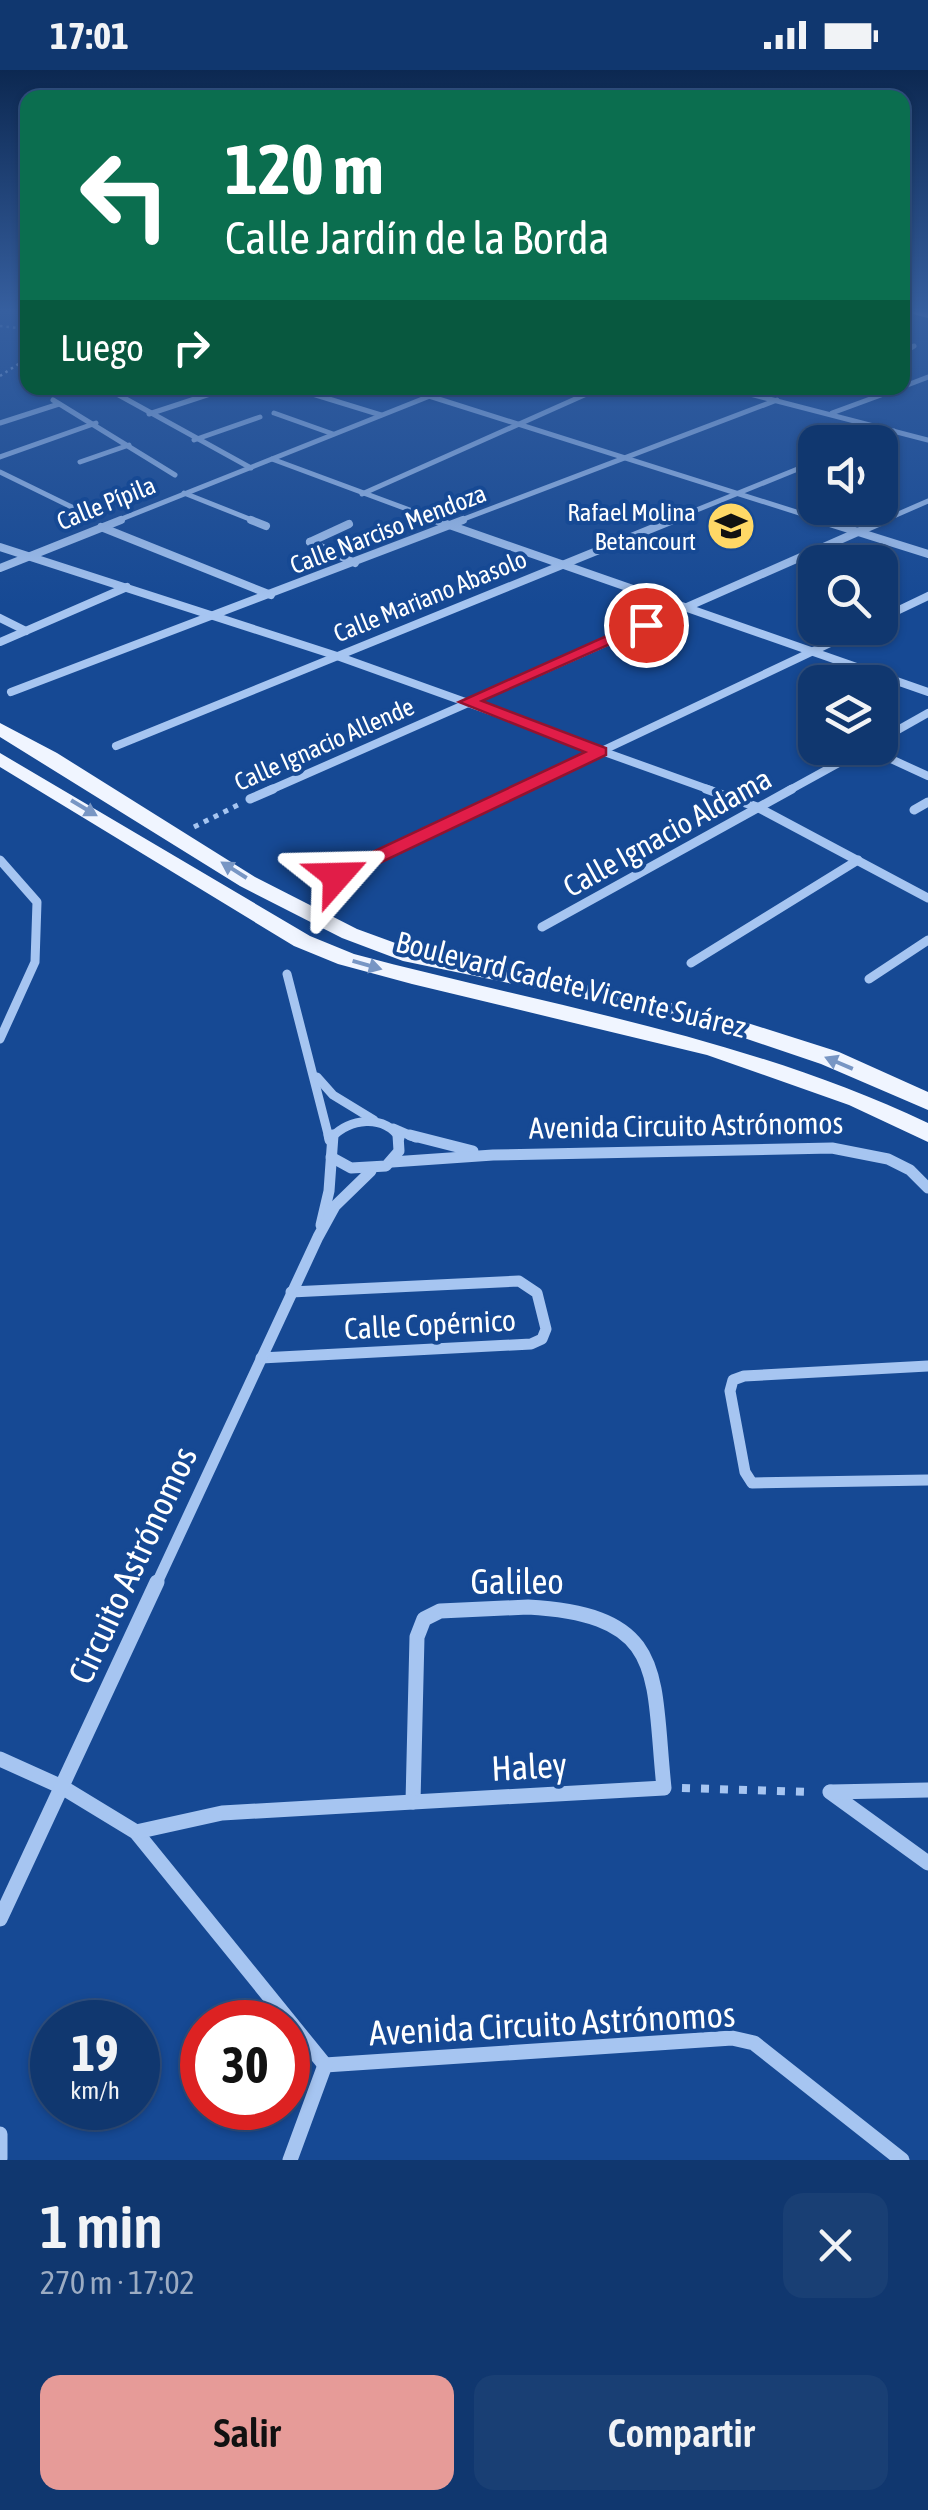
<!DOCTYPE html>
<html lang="es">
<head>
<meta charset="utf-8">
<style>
	:root { --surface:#10376f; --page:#193f74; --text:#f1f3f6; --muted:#9cacc3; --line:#305182; --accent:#e69b98 }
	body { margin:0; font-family:"Asap Condensed",sans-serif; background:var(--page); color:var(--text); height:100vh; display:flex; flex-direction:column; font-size:38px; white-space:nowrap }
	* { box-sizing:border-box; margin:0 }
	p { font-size:32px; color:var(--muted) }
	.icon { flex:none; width:55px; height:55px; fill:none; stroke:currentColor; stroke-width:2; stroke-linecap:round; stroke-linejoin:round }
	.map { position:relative; height:2090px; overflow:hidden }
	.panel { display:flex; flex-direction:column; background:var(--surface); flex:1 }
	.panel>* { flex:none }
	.guide { position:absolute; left:20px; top:20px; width:890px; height:305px; border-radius:20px; box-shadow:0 2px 8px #0004,0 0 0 2px var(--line); background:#0b6e4f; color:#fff; overflow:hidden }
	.fabs { position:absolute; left:798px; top:355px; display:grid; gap:20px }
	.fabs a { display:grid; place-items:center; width:100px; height:100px; border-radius:20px; background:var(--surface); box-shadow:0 2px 8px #0004,0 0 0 2px var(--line); font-size:50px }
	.speed { position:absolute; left:30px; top:1930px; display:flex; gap:20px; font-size:50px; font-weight:700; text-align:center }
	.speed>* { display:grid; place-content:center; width:130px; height:130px; border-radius:50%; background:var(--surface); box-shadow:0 2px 8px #0004,0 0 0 2px var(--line); line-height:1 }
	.speed small { font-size:25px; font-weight:400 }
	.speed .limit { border:15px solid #d22; background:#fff; color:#111 }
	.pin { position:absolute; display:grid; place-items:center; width:85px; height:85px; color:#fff; margin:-42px; border:5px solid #fff; border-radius:50%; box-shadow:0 2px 10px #0007 }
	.me { position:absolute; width:110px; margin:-55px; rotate:65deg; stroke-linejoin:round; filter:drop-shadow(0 0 8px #0008) }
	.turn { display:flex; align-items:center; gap:35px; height:210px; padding:0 40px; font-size:45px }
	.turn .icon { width:130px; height:130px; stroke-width:2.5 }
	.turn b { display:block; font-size:70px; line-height:85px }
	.then { display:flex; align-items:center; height:95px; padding:0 40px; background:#0003; gap:20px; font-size:38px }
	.round { display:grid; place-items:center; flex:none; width:105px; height:105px; border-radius:20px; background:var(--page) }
	.overview { display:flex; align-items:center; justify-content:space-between; height:170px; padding:0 40px }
	h1 { font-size:60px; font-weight:600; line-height:75px }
	.cta { display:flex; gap:20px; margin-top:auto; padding:20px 40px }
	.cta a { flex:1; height:115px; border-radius:20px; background:var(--accent); color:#111; font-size:40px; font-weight:600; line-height:115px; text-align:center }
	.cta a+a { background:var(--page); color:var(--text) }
	.status { display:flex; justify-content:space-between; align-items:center; height:70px; padding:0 50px; background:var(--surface); direction:ltr }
	.status svg { height:28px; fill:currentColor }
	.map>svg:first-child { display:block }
</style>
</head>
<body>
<div class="status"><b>17:01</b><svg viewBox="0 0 49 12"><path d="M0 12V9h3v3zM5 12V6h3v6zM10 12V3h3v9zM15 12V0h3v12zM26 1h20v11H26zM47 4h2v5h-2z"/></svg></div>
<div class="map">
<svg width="928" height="2090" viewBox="0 0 928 2090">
	<rect width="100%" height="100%" fill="#164994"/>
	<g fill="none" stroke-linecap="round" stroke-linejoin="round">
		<g stroke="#a6c5f1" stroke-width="2.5" stroke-dasharray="2.5 4" stroke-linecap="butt">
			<path d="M 0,256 L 28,259"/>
			<path d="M 0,306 L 20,293 L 28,294"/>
		</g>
		<path stroke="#a6c5f1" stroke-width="5" stroke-dasharray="5 6" stroke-linecap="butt" d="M 194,757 L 238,735"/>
		<path stroke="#a6c5f1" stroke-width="8" stroke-dasharray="8 11" stroke-linecap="butt" d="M 682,1718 L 811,1722"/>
		<g stroke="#a6c5f1" stroke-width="5">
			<path d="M 902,283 L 914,276"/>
			<path d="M 902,317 L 928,307"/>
			<path d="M 106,318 L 251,398"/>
			<path d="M 293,318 L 381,345"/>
			<path d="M 727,318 L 928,370"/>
			<path d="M 797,318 L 810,318"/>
			<path d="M 429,326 L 828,452"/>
			<path d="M 53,330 L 175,405"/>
			<path d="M 274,343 L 333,364"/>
			<path d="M 832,343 L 900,318"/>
			<path d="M 149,344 L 213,323"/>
			<path d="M 0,353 L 59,334"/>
			<path d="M 194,370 L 260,347"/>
			<path d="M 865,372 L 894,361"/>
			<path d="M 0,387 L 96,353"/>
			<path d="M 272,389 L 442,452"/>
			<path d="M 80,392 L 129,375"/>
			<path d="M 0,402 L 86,444"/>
			<path d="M 184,423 L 257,452"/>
			<path d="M 362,424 L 600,318"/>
			<path d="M 114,452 L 450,318"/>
			<path d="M 456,452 L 777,330"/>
			<path d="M 667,452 L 815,392"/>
			<path d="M 880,452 L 928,431"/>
		</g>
		<g stroke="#a6c5f1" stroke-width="8">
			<path d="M 251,450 L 266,456"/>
			<path d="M 435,450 L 928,622"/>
			<path d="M 820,450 L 928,484"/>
			<path d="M 101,457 L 271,525"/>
			<path d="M 310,472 L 355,493"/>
			<path d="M 310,472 L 349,454"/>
			<path d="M 0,477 L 337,586 L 713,721"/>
			<path d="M 0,498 L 121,450"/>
			<path d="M 0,548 L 26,561"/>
			<path d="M 880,549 L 928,526"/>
			<path d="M 0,572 L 127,517"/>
			<path d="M 11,622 L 463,450"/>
			<path d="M 880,670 L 928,643"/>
			<path d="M 116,676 L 673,450"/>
			<path d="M 867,678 L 928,706"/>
			<path d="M 268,721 L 885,450"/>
			<path d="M 517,721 L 862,558"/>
			<path d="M 788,721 L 866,678"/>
		</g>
		<g stroke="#a6c5f1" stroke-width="9">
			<path d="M 706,719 L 757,737 L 928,828"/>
			<path d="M 250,729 L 273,719"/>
			<path d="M 914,740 L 928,732"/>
			<path d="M 0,790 L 37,832 L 35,892 L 0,969"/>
			<path d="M 337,806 L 522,719"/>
			<path d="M 542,857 L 792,719"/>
			<path d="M 691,893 L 858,790"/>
			<path d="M 287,904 L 329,1068"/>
			<path d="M 869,909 L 928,870"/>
			<path d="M 317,1007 L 333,1025 L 374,1050"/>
			<path d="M 393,1058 L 416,1068"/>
			<path d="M 331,1068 C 350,1048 383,1044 400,1068"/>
		</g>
		<g stroke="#a6c5f1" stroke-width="11">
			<path d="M 329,1065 L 330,1070"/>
			<path d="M 410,1065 L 473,1081"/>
			<path d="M 331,1087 L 351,1098 L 386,1096 L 399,1081 L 398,1065"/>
			<path d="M 392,1092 L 493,1085 L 832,1078 L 888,1089 L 910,1100 L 928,1118"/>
			<path d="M 321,1155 L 329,1121 L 333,1065"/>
			<path d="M 261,1288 L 531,1274 L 542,1269 L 546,1259 L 537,1223 L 519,1211 L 291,1222"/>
			<path d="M 928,1296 L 744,1306 L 733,1310 L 730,1321 L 745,1402 L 752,1413 L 928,1410"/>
			<path d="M 156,1515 L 318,1167 L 335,1136 L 371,1101"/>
		</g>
		<g stroke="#a6c5f1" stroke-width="15">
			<path d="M 528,1537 C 668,1545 652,1603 664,1718 L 413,1732 L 417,1567 L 424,1549 L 440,1541 Z"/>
			<path d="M 0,1689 L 62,1717 L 136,1762 L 325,1995"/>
			<path d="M 830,1722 L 928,1793"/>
			<path d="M 831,1722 L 928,1720"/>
			<path d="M 136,1762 L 222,1743 L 413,1732"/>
			<path d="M 0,1849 L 157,1512"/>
			<path d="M 325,1995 L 732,1968 L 754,1973 L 902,2090"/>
			<path d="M 0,2064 L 0,2088"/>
			<path d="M 290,2090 L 325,1995"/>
		</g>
		<path fill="#d5e4fb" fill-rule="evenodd" d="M 912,242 L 928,242 L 928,248 L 913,244 Z"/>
		<g fill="#f0f5ff" fill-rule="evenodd">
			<path d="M 0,653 L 57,683 L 255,807 L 357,859 L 409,878 L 713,942 L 839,982 L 928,1022 L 928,1040 L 821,994 L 700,953 L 403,891 L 342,868 L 240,816 L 0,667 Z"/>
			<path d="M 0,683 L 310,866 L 354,884 C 548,936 745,966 928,1053 L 928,1072 L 849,1035 L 707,985 L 412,914 L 338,894 L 294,876 L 0,697 Z"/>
		</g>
	</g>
	<defs><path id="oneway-solid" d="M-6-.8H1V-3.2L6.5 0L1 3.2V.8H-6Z" transform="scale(2.5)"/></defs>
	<g fill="#7896c4">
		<use href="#oneway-solid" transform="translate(84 738) rotate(31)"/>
		<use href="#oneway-solid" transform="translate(234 800) rotate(-148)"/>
		<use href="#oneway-solid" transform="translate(367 895) rotate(16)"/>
		<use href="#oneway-solid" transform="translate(839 993) rotate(-157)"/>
	</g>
	<linearGradient id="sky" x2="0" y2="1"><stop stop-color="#0c2851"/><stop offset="0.45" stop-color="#365f9f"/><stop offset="1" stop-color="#365f9f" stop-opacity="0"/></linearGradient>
	<rect width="928" height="535" fill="url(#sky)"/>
	<path fill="#e11d48" stroke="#92132f" stroke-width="2.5" d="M 640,551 L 653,555 L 482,631 L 606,678 L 606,685 L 344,810 L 330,810 L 330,802 L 585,682 L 459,632 Z"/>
	<defs>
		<g id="school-disc" transform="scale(2.5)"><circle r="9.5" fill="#ffd866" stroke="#164994"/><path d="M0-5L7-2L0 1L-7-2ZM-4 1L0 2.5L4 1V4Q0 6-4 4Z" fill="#111"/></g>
	</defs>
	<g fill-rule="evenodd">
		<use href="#school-disc" x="731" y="456"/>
	</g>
	<g text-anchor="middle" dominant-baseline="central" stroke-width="8" stroke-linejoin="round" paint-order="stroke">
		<g font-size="25" fill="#fff" stroke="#164994">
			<text transform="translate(106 433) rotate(-22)">Calle Pípila</text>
			<text transform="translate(388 459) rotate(-21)">Calle Narciso Mendoza</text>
			<text transform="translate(430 526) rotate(-22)">Calle Mariano Abasolo</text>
			<text transform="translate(324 674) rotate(-24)">Calle Ignacio Allende</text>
		</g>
		<g font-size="25" fill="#fff" stroke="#164994" text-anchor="end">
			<text x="696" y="442">Rafael Molina<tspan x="696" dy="29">Betancourt</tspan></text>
		</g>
		<g font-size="30" fill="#fff" stroke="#164994">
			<text transform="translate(667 762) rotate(-29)">Calle Ignacio Aldama</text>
			<text transform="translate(571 914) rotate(14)">Boulevard Cadete Vicente Suárez</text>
			<text transform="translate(686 1055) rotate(-1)">Avenida Circuito Astrónomos</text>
			<text transform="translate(430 1254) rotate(-3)">Calle Copérnico</text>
		</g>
		<g font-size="35" fill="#fff" stroke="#164994">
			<text transform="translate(132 1495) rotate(-65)">Circuito Astrónomos</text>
			<text x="517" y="1511">Galileo</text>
			<text transform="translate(529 1696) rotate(-3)">Haley</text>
			<text transform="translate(552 1953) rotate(-3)">Avenida Circuito Astrónomos</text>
		</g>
	</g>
</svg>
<div class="fabs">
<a><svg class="icon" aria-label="sound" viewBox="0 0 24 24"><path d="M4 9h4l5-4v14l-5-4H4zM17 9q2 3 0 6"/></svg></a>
<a><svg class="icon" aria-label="search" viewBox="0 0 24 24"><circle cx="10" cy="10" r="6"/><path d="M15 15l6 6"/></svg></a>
<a><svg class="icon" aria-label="layers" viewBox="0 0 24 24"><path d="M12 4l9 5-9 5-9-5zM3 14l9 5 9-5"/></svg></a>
</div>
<div class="speed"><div>19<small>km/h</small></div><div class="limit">30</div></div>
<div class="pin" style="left:646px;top:555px;background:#d93025"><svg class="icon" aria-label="arrive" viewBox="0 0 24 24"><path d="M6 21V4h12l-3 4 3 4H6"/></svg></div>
<svg class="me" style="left:337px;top:806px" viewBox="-20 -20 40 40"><path d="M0-17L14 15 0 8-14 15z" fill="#e11d48" stroke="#fff" stroke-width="4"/></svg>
<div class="guide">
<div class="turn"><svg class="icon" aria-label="left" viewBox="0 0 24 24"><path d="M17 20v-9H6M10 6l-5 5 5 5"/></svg><div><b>120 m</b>Calle Jardín de la Borda</div></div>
<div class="then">Luego<svg class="icon" aria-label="right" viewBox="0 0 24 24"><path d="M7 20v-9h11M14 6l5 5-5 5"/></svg></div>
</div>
</div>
<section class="panel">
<div class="overview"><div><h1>1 min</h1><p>270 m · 17:02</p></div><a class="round"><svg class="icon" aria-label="close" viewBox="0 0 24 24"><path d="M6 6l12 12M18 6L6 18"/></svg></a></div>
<div class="cta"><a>Salir</a><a>Compartir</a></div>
</section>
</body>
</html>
